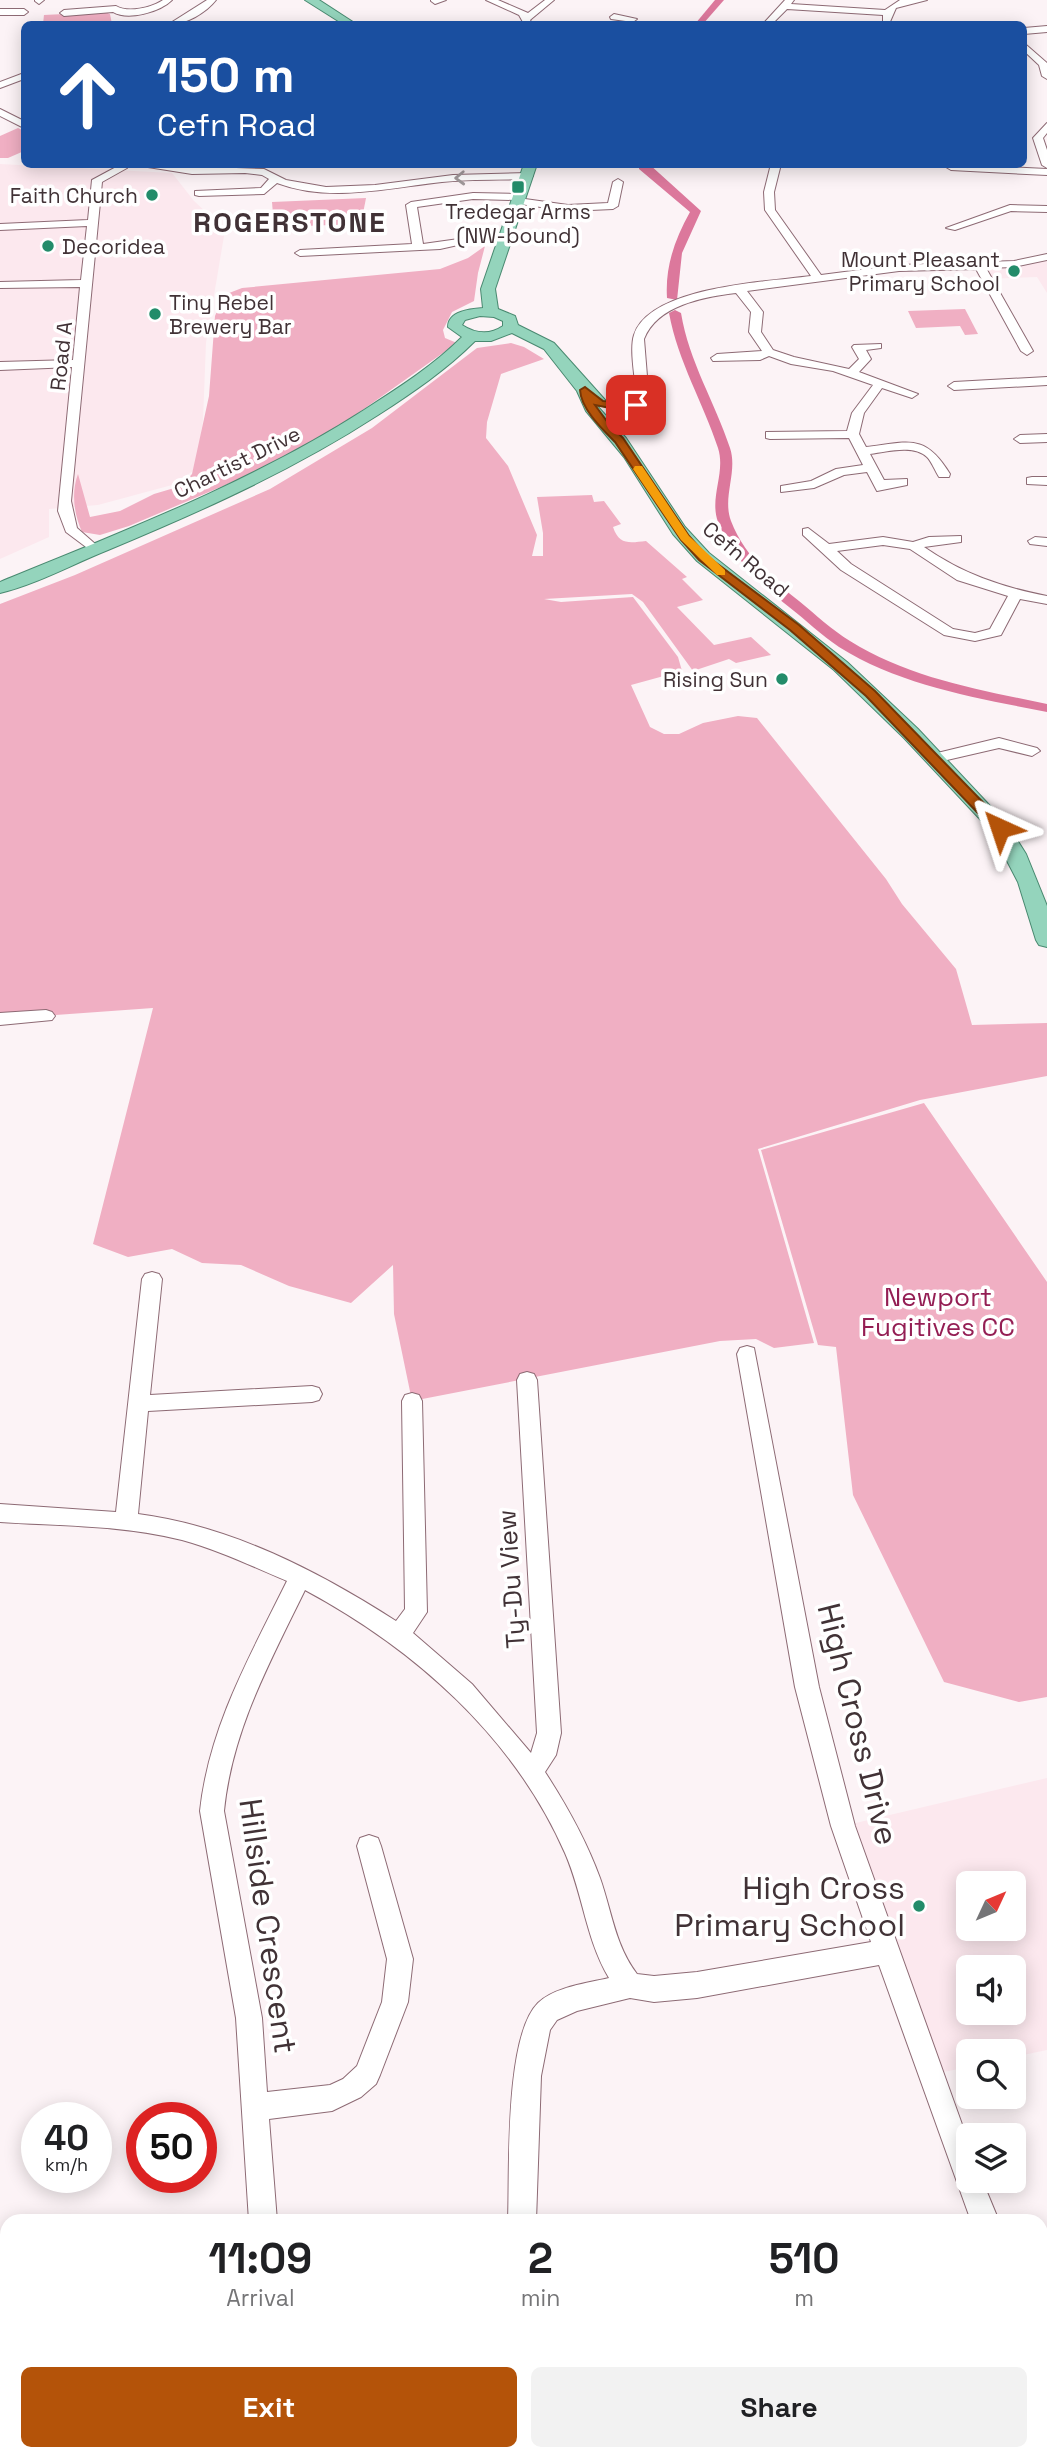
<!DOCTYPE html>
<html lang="en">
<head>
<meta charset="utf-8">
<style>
	:root { --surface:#fff; --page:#f2f2f2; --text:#202124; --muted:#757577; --accent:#b45309 }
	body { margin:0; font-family:"Space Grotesk",sans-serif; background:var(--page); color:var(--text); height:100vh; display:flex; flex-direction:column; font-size:26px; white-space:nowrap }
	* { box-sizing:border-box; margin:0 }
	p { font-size:23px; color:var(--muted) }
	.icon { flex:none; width:38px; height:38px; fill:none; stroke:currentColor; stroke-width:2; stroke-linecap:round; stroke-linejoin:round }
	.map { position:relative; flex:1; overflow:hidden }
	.details { position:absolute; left:0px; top:2214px; width:1048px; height:247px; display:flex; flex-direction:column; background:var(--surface); border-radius:21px 21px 0 0; box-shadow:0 4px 18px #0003 }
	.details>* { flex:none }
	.banner { position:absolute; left:21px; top:21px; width:1006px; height:147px; border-radius:10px; box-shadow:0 4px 18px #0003; background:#1a4fa0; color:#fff; overflow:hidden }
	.needle { width:46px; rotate:46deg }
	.buttons { position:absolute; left:956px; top:1871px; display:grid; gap:14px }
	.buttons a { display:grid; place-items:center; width:70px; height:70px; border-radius:10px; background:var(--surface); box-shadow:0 4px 18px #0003; font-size:35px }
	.speed { position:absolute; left:21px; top:2102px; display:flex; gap:14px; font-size:35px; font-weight:700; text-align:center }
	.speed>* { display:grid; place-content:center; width:91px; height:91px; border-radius:50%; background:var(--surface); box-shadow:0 4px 18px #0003; line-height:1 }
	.speed small { font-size:18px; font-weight:400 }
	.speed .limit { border:10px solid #d22; background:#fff; color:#111 }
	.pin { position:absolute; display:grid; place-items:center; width:60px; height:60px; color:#fff; margin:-30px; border-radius:14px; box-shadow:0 4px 10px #0006 }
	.me { position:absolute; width:77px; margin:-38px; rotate:318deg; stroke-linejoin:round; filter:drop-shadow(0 0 5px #0008) }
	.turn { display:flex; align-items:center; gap:24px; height:147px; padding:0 21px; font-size:32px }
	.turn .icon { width:91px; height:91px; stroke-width:2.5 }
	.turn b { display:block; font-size:49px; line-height:60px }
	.eta { display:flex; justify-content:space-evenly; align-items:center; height:119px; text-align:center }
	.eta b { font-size:42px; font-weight:800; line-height:49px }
	.cta { display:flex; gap:14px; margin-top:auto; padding:14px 21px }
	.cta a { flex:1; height:80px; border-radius:10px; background:var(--accent); color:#fff; font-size:28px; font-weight:800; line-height:80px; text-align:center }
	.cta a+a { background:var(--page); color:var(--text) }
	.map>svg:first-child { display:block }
</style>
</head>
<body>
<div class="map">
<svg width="1047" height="2460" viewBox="0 0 1047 2460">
	<rect width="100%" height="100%" fill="#fcf3f6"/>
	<g fill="#fce8ee" fill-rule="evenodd">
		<path d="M 0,164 L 172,173 L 194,201 L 225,230 L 206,343 L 203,420 L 196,469 L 172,485 L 98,505 L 49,509 L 49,537 L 0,559 Z"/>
		<path d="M 1047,257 L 1047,293 L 1037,277 L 986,279 L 979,265 L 1014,264 Z"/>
		<path d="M 1047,1778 L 1047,2050 L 1013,2057 L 1013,2051 L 968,2051 L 968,2067 L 929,2075 L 843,1826 ZM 968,1883 L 1013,1883 L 1013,1928 L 968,1928 ZM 968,1967 L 1013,1967 L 1013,2012 L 968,2012 Z"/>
	</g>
	<g fill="#f0afc3">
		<path d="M 105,12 L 110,14 L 112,24 L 43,24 L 44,15 Z"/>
		<path d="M 18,128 L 24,131 L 24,151 L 8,158 L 0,158 L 0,136 Z"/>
		<path d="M 366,198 L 361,224 L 274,227 L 272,202 Z"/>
		<path d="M 485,246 L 478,273 L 474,301 L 452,312 L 443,330 L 445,338 L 457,343 L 347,421 L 268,467 L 129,526 L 100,535 L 82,532 C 74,514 71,493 78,474 L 90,517 L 120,511 L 154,494 L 181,486 L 192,474 L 209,396 L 215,316 L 224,295 L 242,288 L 440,269 L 468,258 Z"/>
		<path d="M 965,309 L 978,334 L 965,335 L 960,326 L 916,328 L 908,311 Z"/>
		<path d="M 511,343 L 524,347 L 544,359 L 501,374 L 487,422 L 486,438 L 508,466 L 537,535 L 532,556 L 543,556 L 543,533 L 537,497 L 592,495 L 594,502 L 604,501 L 621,524 L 613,527 C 619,545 629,543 646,541 L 687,577 L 682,579 L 703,600 L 677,607 L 714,645 L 751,637 L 771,655 L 736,663 L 729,659 L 693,671 L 643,602 L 632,594 L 544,599 L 561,602 L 633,597 L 678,657 L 682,671 L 631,685 L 650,727 L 664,734 L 679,734 L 703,723 L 738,716 L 757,718 L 886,879 L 902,904 L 956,969 L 972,1025 L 1047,1023 L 1047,1076 L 920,1100 L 758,1149 L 814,1343 L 774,1348 L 756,1339 L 720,1341 L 412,1401 L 394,1314 L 393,1265 L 351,1303 L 289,1286 L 241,1265 L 202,1263 L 172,1249 L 128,1257 L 93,1244 L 153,1008 L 0,1019 L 0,604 L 75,575 L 270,489 L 372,428 L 477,348 Z"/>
		<path d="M 924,1103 L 1047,1282 L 1047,1697 L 1019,1702 L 944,1682 L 853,1495 L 836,1347 L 818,1345 L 761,1150 Z"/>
	</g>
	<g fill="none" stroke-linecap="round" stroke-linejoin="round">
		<g fill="#dc789c" fill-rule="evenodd">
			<path d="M 715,0 L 724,0 L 703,24 L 695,24 Z"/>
			<path d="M 639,164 L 649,164 L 701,211 L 682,253 L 677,300 L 667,298 C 665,266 675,239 690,212 L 639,169 Z"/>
			<path d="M 675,310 L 681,313 C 689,362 715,402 730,448 C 738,472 722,497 731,521 C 744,555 772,580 799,601 C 816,615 832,630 850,641 C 909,678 980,690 1047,704 L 1047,712 C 977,698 901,686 839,647 C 821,635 806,620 789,607 C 760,584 732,557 718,522 C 709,497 726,473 718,448 C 703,402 678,362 669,313 Z"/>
		</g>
		<g stroke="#8d6a74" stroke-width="2">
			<g id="minor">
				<path d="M 44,0 L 39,4 L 35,1 L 35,0 Z"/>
				<path d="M 163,0 L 172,0 C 160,12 128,21 113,12 L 64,16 L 60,13 L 64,10 L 116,6 C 128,13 151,8 163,0 Z"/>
				<path d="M 207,0 L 216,0 C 206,13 185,25 169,24 Z"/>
				<path d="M 446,0 L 435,4 L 431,1 L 431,0 Z"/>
				<path d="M 486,0 L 498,0 L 528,13 L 545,0 L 554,0 L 530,20 L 532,24 L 524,24 L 519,15 Z"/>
				<path d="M 785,0 L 794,0 L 791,4 L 885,10 L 900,0 L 927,0 L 896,8 L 889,24 L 883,24 L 883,15 L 787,9 L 772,24 L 763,24 Z"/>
				<path d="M 0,9 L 24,9 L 28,12 L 24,15 L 0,15 Z"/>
				<path d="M 614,14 L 637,19 L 633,22 L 611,19 L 610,17 Z"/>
				<path d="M 1047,26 L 1047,32 L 1024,34 L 1024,28 Z"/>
				<path d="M 1024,43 L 1047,63 L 1047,79 L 1042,76 L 1039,65 L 1024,51 Z"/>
				<path d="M 24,73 L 24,79 L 0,88 L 0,82 Z"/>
				<path d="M 0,109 L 24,121 L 24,128 L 0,116 Z"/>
				<path d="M 1047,123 L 1047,133 L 1043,138 L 1047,150 L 1047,168 L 1042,165 L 1033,138 Z"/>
				<path d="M 129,164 L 264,169 L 286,180 L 326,187 L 375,185 L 453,175 L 528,173 L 533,176 L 528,179 C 499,180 470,179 442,182 C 387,188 330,203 277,183 L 264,194 L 199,196 L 195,195 L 195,191 L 261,188 L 269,179 L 262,175 L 245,173 L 192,174 Z"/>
				<path d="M 771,164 L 781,164 L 774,192 L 775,210 L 821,275 L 899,265 L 1014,261 L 1047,254 L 1047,260 L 1014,267 L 986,268 L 1033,351 L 1027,355 L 1021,351 L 976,269 L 899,271 L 747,291 L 763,312 L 761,332 L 773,350 L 794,357 L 849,369 L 859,359 L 852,347 L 854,345 L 881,344 L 881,348 L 866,350 L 871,359 L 859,372 L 918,394 L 912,398 L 882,388 L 864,413 L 859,434 L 866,447 C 909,442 925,433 950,474 L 949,477 L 939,477 C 935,471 932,462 927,457 C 913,444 886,452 870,454 L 884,480 L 907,479 L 907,485 L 877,491 L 867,472 L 844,475 L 814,488 L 781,492 L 781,486 L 811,481 L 836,469 L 863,465 L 849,438 L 770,439 L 766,438 L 766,432 L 847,431 L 852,413 L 873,385 L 833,371 L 791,364 L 769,356 L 760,360 L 713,361 L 711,358 L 717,354 L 762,351 L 749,332 L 751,312 L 736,293 C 704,297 657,305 644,339 L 649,401 L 617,423 L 613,424 L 607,420 L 637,400 C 636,383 629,350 634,335 C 650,286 767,282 811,276 L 765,210 L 764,192 Z"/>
				<path d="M 949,164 L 1047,169 L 1047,175 L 951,170 L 946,167 Z"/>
				<path d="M 118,166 L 127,168 L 102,182 L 71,501 L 77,528 L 101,549 L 94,553 L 66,532 L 58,511 L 72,367 L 0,370 L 0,362 L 73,360 L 80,287 L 0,288 L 0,282 L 81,280 L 87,226 L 0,230 L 0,224 L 88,220 L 92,180 Z"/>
				<path d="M 618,179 L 623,182 L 618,206 L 613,209 L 568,211 L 520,204 L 515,200 L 473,199 L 417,207 L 423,244 L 480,236 L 480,240 L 476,241 L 440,249 L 300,256 L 295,253 L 300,250 L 412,244 L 406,205 L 411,202 L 473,193 L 521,194 L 525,195 L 525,199 L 568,205 L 608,203 L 613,182 Z"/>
				<path d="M 1010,205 L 1047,206 L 1047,212 L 1011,211 L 955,230 L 946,228 Z"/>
				<path d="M 1047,377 L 1047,385 L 954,390 L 948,386 L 954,382 Z"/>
				<path d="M 1047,434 L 1047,442 L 1020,443 L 1014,439 L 1020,435 Z"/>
				<path d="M 1032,477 L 1047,477 L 1047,485 L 1027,484 L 1027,478 Z"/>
				<path d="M 808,528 L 829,544 L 883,537 L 913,542 L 929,537 L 961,536 L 961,542 L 924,547 C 963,574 1001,587 1047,596 L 1047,604 L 1020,599 L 1001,635 L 975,641 L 944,635 L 841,570 L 803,535 L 803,529 ZM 883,545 L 910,549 L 957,580 L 1008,596 L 990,629 L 975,633 L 953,629 L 851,564 L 837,551 Z"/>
				<path d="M 1035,537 L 1047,538 L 1047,546 L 1030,544 L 1028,541 Z"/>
				<path d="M 999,738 L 1037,748 L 1040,751 L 1032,756 L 999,748 L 934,763 L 926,758 L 929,755 Z"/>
				<path d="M 46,1010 L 52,1012 L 55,1016 L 52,1020 L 0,1025 L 0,1013 Z"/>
				<path d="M 152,1272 L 159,1274 L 162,1279 L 150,1395 L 312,1386 L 319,1388 L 322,1394 L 319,1400 L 312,1402 L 148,1411 L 138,1514 C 231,1526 318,1571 396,1621 L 405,1609 L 402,1401 L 405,1395 L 412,1393 L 419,1395 L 422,1401 L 427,1612 L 413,1633 L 472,1684 L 531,1753 L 537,1733 L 517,1380 L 520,1374 L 527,1372 L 534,1374 L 537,1380 L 561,1733 L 556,1755 L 545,1772 C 567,1806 586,1840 600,1878 C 612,1912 615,1945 637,1974 L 654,1976 L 697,1972 L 871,1942 L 831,1826 L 795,1687 L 737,1354 L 740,1348 L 747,1346 L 754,1348 L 819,1687 L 855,1826 L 968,2141 L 968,2180 L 982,2180 L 999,2221 L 971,2221 L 879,1965 L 697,1998 L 654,2002 L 630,1998 L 577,2011 L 557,2020 L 550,2030 L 541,2076 L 536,2221 L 508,2221 C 510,2172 504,2037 538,2003 C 554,1987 588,1983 609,1978 C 586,1940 583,1894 565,1853 C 514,1737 415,1649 305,1590 C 270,1662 232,1730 224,1811 L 262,2018 L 267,2092 L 330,2085 L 343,2079 L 357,2066 L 382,2002 L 387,1959 L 357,1846 L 360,1838 L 369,1835 L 378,1838 L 381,1846 L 413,1959 L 408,2002 L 380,2075 L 376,2084 L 361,2097 L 332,2111 L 269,2119 L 277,2221 L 249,2221 L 236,2018 L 200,1811 C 209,1727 250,1656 287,1581 C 252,1566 218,1550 182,1540 C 123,1525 60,1526 0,1522 L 0,1504 L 116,1512 L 142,1279 L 145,1274 Z"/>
				<path d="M 1041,2284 L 1047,2286 L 1047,2319 L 1041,2317 Z"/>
				<rect x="259" y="2454" width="30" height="6"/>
				<path d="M 565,2454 L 595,2454 L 596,2460 L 566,2460 Z"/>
			</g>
		</g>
		<g stroke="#498970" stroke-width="2">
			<g id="major">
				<path d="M 305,0 L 319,0 L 356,24 L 343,24 Z"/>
				<path d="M 524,164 L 537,164 L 495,289 L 498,309 L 515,316 L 518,325 L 554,343 L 606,401 L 603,404 L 597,406 L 600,409 L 626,438 L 685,527 L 709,553 L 847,662 L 918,729 L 1007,824 L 1026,854 L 1047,906 L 1047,947 L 1039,945 L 1036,940 L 1018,882 L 992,832 L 904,738 L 834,670 L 697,561 L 673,534 L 624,457 L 586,411 L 577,391 L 544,349 L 512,333 L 491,341 L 475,341 C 446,370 412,393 378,415 C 293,470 202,511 108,550 C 73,564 37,584 0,593 L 0,582 C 124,531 250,483 364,410 C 398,388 433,366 462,337 L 448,327 C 448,311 470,309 483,308 L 481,289 ZM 480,316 L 494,317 L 503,321 L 503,326 C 490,335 476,334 462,325 L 465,320 Z"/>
			</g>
		</g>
		<use href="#minor" fill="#fff" fill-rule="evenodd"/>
		<use href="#major" fill="#94d4bc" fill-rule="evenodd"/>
	</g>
	<defs><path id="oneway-chevron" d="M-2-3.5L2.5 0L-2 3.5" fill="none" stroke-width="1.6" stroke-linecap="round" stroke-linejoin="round" transform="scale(1.75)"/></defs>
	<use stroke="#a0989a" href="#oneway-chevron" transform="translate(460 178) rotate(178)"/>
	<path fill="#b45309" stroke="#753606" stroke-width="2" d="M 585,387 L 603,401 L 640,402 L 640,407 L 615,409 L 595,405 L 609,424 L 623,438 L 689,536 L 707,556 L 799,625 L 875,691 L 1005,825 L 1005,831 L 995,831 L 866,696 L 790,630 L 699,560 L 681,540 L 615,442 C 602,429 581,409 580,390 Z"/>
	<path fill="#f59e0b" d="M 635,466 L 642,466 L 689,536 L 725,570 L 725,575 L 717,575 L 681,540 L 633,469 Z"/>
	<g fill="#238c6a" stroke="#fff" stroke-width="2.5">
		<rect x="511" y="180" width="14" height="14" rx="3.5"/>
		<circle cx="152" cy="195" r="7"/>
		<circle cx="48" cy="246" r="7"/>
		<circle cx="1014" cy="271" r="7"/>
		<circle cx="155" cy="314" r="7"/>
		<circle cx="782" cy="679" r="7"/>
		<circle cx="919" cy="1906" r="7"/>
	</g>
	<g text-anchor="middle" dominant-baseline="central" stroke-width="7" stroke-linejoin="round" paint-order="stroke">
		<g font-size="21" fill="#413236" stroke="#fff" text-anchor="end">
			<text x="138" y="195">Faith Church</text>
			<text x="518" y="211" text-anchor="middle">Tredegar Arms<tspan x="518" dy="24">(NW-bound)</tspan></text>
			<text x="62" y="246" text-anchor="start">Decoridea</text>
			<text x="1000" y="259">Mount Pleasant<tspan x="1000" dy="24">Primary School</tspan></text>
			<text x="169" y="302" text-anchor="start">Tiny Rebel<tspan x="169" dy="24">Brewery Bar</tspan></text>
			<text x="768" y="679">Rising Sun</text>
		</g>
		<g font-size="21" fill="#413236" stroke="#fff">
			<text transform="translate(61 356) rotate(-84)">Road A</text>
			<text transform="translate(237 462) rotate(-26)">Chartist Drive</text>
			<text transform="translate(746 559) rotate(40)">Cefn Road</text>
		</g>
		<g font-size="26" fill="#941e54" stroke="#fff">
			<text x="938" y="1297">Newport<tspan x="938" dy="30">Fugitives CC</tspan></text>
		</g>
		<g font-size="26" fill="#413236" stroke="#fff">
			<text transform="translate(511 1579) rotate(-94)">Ty-Du View</text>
		</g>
		<g font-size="28" font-weight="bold" letter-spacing="2" fill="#413236" stroke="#fff">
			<text x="290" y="222">ROGERSTONE</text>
		</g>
		<g font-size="32" fill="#413236" stroke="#fff">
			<text transform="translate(858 1724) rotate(76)">High Cross Drive</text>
			<text transform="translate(268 1926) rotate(82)">Hillside Crescent</text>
		</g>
		<g font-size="32" fill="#413236" stroke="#fff" text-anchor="end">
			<text x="905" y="1888">High Cross<tspan x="905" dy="37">Primary School</tspan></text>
		</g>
	</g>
</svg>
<div class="buttons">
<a><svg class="needle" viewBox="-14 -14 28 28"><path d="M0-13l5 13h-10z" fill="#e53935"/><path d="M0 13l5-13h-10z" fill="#757577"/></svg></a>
<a><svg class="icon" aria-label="sound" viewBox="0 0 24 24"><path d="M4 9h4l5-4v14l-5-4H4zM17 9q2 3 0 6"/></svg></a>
<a><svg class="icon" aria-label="search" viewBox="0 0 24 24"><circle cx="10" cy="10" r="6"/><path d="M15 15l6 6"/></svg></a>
<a><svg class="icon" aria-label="layers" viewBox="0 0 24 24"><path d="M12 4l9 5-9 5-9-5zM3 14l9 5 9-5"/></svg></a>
</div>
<div class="speed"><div>40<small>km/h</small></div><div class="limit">50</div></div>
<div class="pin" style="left:636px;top:405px;background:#d93025"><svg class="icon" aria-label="arrive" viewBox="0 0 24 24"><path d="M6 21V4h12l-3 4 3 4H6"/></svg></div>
<svg class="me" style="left:1000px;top:828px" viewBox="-20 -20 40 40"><path d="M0-17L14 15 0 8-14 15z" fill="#b45309" stroke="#fff" stroke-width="4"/></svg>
<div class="banner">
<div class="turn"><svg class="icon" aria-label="ahead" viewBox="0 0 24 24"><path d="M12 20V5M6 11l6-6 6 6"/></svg><div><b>150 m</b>Cefn Road</div></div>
</div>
<section class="details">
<div class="eta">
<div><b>11:09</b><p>Arrival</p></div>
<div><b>2</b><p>min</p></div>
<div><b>510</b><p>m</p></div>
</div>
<div class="cta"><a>Exit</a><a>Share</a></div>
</section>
</div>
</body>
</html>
